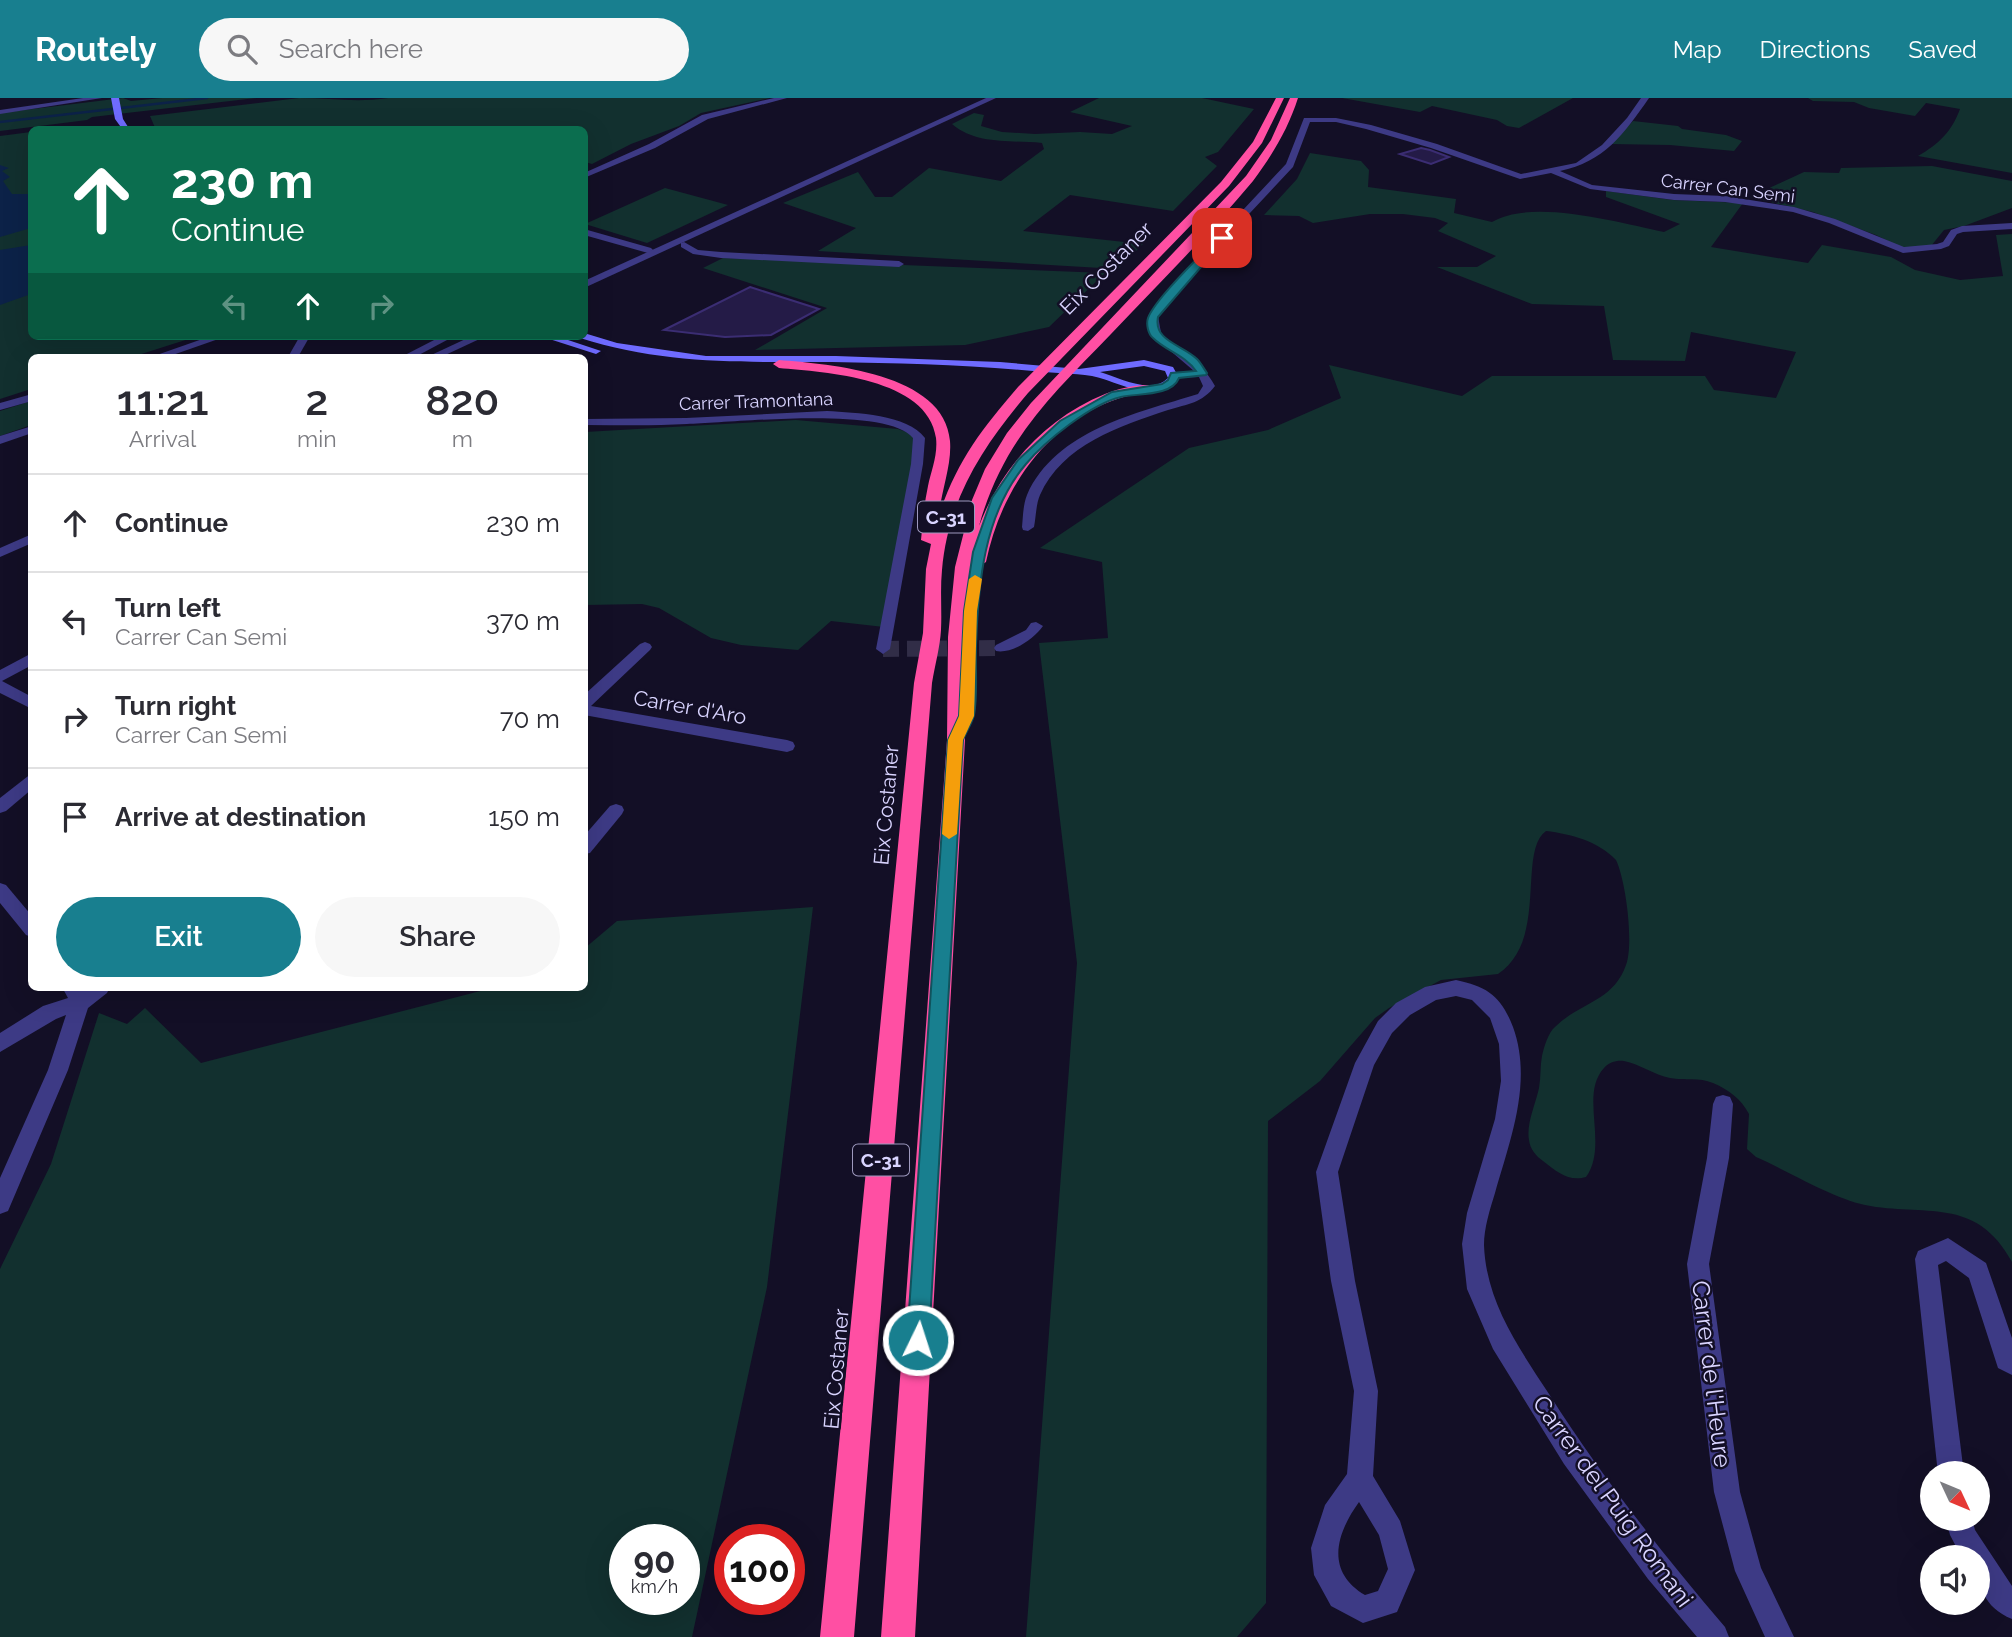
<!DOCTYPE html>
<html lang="en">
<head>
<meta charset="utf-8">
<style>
	:root { --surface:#fff; --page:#f7f7f7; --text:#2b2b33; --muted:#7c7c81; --line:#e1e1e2; --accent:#187f8f }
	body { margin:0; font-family:Raleway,sans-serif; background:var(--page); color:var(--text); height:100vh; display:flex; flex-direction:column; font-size:26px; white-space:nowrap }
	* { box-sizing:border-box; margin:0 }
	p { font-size:23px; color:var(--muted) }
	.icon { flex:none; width:38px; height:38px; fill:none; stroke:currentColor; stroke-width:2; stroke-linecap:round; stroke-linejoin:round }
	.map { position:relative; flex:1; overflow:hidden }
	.side { position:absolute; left:28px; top:256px; width:560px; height:637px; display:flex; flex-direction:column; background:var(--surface); border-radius:10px; box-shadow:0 7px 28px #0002 }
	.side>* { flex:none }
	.top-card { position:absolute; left:28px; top:28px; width:560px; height:214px; border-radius:10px; box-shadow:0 7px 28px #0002; background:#0b6e4f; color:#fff; overflow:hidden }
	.needle { width:46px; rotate:134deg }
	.controls { position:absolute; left:1920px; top:1363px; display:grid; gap:14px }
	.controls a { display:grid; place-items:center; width:70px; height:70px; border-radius:50%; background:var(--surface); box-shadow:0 7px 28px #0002; font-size:35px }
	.speed { position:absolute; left:609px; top:1426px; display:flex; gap:14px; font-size:35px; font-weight:700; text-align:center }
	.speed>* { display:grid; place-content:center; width:91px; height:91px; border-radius:50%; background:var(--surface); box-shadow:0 7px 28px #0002; line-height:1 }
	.speed small { font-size:18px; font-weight:400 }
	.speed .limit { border:10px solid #d22; background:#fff; color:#111 }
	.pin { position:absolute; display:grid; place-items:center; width:60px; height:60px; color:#fff; margin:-30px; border-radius:14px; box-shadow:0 4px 10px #0006 }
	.me { position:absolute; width:77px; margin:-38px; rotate:4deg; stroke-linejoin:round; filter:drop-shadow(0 0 5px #0008) }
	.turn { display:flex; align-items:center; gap:24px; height:147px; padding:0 28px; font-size:32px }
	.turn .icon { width:91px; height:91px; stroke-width:2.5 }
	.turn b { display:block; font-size:49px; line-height:60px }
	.lanes { display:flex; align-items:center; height:66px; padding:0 28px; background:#0003; justify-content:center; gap:35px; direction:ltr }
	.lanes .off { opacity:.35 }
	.eta { display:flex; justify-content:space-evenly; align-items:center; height:119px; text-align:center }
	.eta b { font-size:42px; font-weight:600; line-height:49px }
	.button { display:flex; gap:14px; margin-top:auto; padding:14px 28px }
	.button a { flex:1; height:80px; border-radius:42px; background:var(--accent); color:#fff; font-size:28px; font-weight:600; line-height:80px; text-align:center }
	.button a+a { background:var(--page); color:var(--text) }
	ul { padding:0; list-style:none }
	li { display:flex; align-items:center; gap:21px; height:98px; padding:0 28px; border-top:2px solid var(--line) }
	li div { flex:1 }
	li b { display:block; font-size:26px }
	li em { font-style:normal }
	header { display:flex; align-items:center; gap:42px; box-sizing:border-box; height:98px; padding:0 35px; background:var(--accent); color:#fff }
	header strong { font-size:33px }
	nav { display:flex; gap:38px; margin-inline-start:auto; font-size:24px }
	.search { width:490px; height:63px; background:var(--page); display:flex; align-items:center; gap:18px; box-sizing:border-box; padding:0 24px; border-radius:38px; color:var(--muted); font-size:26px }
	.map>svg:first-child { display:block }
</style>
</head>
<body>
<header>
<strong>Routely</strong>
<div class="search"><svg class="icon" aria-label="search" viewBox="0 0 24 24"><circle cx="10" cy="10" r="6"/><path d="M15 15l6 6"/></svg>Search here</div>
<nav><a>Map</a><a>Directions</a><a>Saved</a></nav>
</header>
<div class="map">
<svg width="2012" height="1539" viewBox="0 0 2012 1539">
	<rect width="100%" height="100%" fill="#130f26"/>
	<g fill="#12302f" fill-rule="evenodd">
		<path d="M 123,0 L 131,3 L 162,0 L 257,0 L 92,19 L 87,22 L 0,33 L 0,15 Z"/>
		<path d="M 299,0 C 330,0 357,5 388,0 L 770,0 L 701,15 L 679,28 L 631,46 L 592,66 L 585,64 L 584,32 L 494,32 L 483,28 L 467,32 L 156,32 L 150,18 Z"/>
		<path d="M 1099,0 L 1202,0 L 1254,11 L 1218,54 L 1205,59 L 1217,68 L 1173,113 L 1070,97 L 1023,133 L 1143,146 L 1118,171 L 818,153 L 856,130 L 783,105 L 858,74 L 875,99 L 892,99 L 929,70 L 1001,83 L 1044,51 L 1042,45 C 1012,42 976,47 952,26 L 974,15 L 984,17 L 981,28 L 1002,34 L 1035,36 L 1080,34 L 1112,36 L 1132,28 L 1070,14 Z"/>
		<path d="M 1342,0 L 1573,0 L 1519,30 L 1507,28 L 1497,22 L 1432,8 L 1420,14 Z"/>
		<path d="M 1808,0 L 2012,0 L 2012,75 L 1918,58 C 1939,46 1952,33 1960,11 L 1926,5 L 1915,18 L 1869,10 L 1854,4 L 1813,3 Z"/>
		<path d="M 1633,23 L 1678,28 L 1682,31 L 1726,37 L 1742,43 L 1734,53 L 1670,47 L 1611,46 Z"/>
		<path d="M 31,34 L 32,238 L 198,238 L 132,259 L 32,259 L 31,291 L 0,301 L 0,38 Z"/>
		<path d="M 1310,55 L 1361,63 L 1369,72 L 1368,89 L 1456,101 L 1454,115 L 1492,124 C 1532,100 1619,125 1664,134 L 1680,126 L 1606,99 L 1606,93 L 1673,102 L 1743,105 L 1711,149 L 1808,165 L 1822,147 L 1891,159 L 1915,172 L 1960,182 L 2003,178 L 1996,137 L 2012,136 L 2012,1164 C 1976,1097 1924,1119 1865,1107 C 1832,1100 1788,1073 1756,1059 L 1747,1051 L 1749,1016 C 1742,1002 1728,991 1713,985 C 1699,979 1685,983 1670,980 C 1654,977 1640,966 1624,963 C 1617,962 1609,964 1604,970 C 1579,997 1609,1047 1586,1079 C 1569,1084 1557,1074 1543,1063 C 1536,1058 1530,1051 1529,1042 C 1526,1026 1536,1005 1539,990 C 1541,979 1540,968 1542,958 C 1544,949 1548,935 1555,929 C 1580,904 1613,904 1626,867 C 1634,846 1626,783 1616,762 C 1598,743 1571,736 1546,733 C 1517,754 1549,842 1498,876 L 1441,882 L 1389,910 L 1375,920 L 1320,983 L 1268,1023 L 1266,1505 L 1237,1539 L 1026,1539 L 1077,865 L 1039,545 L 1108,540 L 1102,464 L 1040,450 L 1189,350 L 1268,332 L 1341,300 L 1329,267 L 1462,298 L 1492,278 L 1705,278 L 1714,292 L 1776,300 L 1796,254 L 1691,234 L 1685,263 L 1613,262 L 1604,208 L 1532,206 L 1437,169 L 1477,169 L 1496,158 L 1438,133 L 1448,125 L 1435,120 L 1403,116 L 1370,116 L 1313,125 L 1299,118 L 1264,117 L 1297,81 Z"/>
		<path d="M 1932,68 L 2012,83 L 2012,110 L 1964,128 L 1944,132 L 1931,148 L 1913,151 L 1900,149 L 1876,137 L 1813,114 L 1750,99 L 1804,74 L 1839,75 L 1841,70 Z"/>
		<path d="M 665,90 L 728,107 L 647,145 L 585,126 Z"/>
		<path d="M 723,160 L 1105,175 L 1049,229 L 965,247 L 755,252 L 827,210 L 703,170 Z"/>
		<path d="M 31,303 L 31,327 L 0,338 L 0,313 Z"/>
		<path d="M 796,322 L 898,331 L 912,336 L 920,348 L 884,529 L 831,523 L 798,552 L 741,547 L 711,540 L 659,510 L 642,506 L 585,507 L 585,334 Z"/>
		<path d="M 813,809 L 767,1189 L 692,1539 L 0,1539 L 0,1171 L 51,1066 L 99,915 L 127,926 L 145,910 L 201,965 L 496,889 L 584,889 L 585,850 L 617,823 ZM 625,1442 L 684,1442 L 684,1502 L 625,1502 Z"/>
	</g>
	<g fill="#0c2248">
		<path d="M 0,67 L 9,70 L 2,73 L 10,79 L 3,83 L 12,96 L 32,96 L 31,130 L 0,139 Z"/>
		<path d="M 31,147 L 31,196 L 0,207 L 0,152 Z"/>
	</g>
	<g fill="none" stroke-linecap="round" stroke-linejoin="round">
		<path stroke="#0c2248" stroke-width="2.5" d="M 0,24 L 207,0"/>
	</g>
	<g fill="#241b47" stroke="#3b2d73" stroke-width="2">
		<path d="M 1421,50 L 1430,52 L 1449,59 L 1431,66 L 1400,56 Z"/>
		<path d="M 750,189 L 819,211 L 771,237 L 725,239 L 664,232 Z"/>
	</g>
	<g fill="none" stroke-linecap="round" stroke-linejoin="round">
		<path stroke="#312d47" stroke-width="16" stroke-dasharray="16 8" stroke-linecap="butt" d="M 883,551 L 1001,550"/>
		<g fill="#3d3a85" fill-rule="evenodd">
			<path d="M 83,0 L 102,0 L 0,16 L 0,12 Z"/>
			<path d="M 774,0 L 787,0 L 708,21 L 655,50 L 584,80 L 584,75 L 649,46 L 702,17 Z"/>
			<path d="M 1641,0 L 1649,0 C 1624,36 1604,64 1560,73 L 1592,87 L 1674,96 L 1725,98 L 1794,109 L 1835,121 L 1904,149 L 1937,146 L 1943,144 L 1951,132 L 1962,128 L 2012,125 L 2012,131 L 1963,134 L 1957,136 L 1949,148 L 1941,151 L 1903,155 L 1829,125 L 1793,114 L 1725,104 L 1674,102 L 1590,91 L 1551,75 L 1520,81 L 1431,50 L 1366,31 L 1336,24 L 1310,24 L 1293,69 L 1189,180 L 1158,218 L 1161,235 C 1180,257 1199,259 1215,288 C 1202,305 1188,306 1168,312 C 1120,328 1062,347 1040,397 C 1036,406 1036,419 1034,429 L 1028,433 L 1023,432 L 1022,429 C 1023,419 1023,407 1027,397 C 1056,332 1137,315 1198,296 L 1203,288 L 1199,279 L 1170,280 L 1170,276 L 1194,273 L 1153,238 L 1148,228 L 1148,218 L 1183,176 L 1286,66 L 1304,20 L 1336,20 L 1371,27 L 1437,46 L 1521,76 L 1576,65 L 1602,47 L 1627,20 Z"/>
			<path d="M 584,131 L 651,150 L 653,152 L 648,155 L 584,137 Z"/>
			<path d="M 684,144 L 698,152 L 721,154 L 899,163 L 904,166 L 899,169 L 721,160 L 693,156 L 681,149 L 681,145 Z"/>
			<path d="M 211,238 L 227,238 L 167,259 L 151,259 Z"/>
			<path d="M 300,238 L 310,238 L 298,259 L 288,259 Z"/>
			<path d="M 32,296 L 32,303 L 0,312 L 0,305 Z"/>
			<path d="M 827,313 C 856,315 907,316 925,340 L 923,366 L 890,551 L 883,556 L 876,551 L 911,366 L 913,340 C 887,307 730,325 687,326 C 653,328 619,327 584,327 L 584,321 L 686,320 Z"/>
			<path d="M 32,328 L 32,335 L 0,346 L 0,338 Z"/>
			<path d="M 1036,524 L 1043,528 C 1034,541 1012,556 996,553 L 994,550 L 996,547 L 1026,532 L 1031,525 Z"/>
			<path d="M 645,544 L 650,546 L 652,549 L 650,552 L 591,608 L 787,642 L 793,644 L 795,648 L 793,652 L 787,654 L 584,617 L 584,597 L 640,546 Z"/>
			<path d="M 32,555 L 32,567 L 2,583 L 32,599 L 32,611 L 0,595 L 0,572 Z"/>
			<path d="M 32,675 L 32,691 L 6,713 L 0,715 L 0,700 Z"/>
			<path d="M 616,706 L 622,708 L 624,712 L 622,716 L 590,755 L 584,756 L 584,738 L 610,708 Z"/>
			<path d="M 0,785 L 6,787 L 32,818 L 32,839 L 26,837 L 0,805 Z"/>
			<path d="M 1456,882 C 1488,889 1501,898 1513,929 C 1533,984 1510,1042 1495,1095 C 1490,1111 1484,1130 1484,1147 C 1486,1204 1519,1250 1549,1296 C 1601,1378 1662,1455 1725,1529 L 1729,1539 L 1697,1539 L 1648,1481 L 1564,1366 L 1493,1251 L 1467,1191 L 1462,1146 L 1467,1115 L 1495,1021 L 1501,983 L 1499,946 L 1490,920 L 1472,902 L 1456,898 L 1436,902 L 1410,917 L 1392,935 L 1374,967 L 1338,1074 L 1355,1183 L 1378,1293 L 1373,1378 L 1400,1423 L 1415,1472 L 1397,1514 L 1363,1525 L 1331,1508 L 1314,1477 L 1311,1450 L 1325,1407 L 1347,1376 L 1354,1293 L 1331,1183 L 1316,1074 L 1355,965 L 1378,923 L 1396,905 L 1425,889 ZM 1359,1404 L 1379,1437 L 1388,1471 L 1378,1493 L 1365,1497 C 1325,1473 1336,1436 1359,1404 Z"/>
			<path d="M 62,889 L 82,889 L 83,892 L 86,889 L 110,889 L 107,895 L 88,910 L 68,972 L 8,1113 L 0,1116 L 0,1080 L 48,972 L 66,917 L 56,921 L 0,954 L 0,935 L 43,908 L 68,900 Z"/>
			<path d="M 1723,997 L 1730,999 L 1733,1006 L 1729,1060 L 1709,1166 L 1740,1394 L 1761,1470 L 1794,1539 L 1765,1539 L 1735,1473 L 1714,1394 L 1687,1166 L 1707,1060 L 1713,1006 L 1716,999 Z"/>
			<path d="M 1948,1140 L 1986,1165 L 2012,1240 L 2012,1277 L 1998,1270 L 1969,1180 L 1946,1163 L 1938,1167 L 1964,1376 L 1938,1376 L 1915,1161 L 1918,1153 Z"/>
			<path d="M 1946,1421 L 1972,1421 L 1975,1432 L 2012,1488 L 2012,1521 C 1983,1509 1978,1488 1978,1460 L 1962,1460 L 1950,1437 Z"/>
		</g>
		<g fill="#3d3a85" fill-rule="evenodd">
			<path d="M 986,0 L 996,0 L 584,190 L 584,183 Z"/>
			<path d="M 472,238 L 486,238 L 441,259 L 427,259 Z"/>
			<path d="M 438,240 L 447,242 L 415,259 L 401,259 Z"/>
			<path d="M 32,436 L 32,445 L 0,459 L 0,450 Z"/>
		</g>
		<g fill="#6f6bff" fill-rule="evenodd">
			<path d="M 111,0 L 119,0 L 123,21 L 130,32 L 123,32 L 115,21 Z"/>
			<path d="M 584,235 L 617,245 L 706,258 L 836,258 L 1000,264 L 1079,271 L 1144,262 L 1173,269 L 1179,280 C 1156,309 1121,284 1092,278 C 1073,275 1052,275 1033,273 C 967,267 899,265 832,264 C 745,264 665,267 580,240 L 579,238 L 584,238 ZM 1144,268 L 1165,273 L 1168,280 C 1151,297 1120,280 1100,274 Z"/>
			<path d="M 540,238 L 556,238 L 601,253 L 596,256 Z"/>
		</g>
		<g fill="#ff4fa3" fill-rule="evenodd">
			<path d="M 1276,0 L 1284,0 L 1262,45 L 1229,88 L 1028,295 C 983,348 948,401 942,472 C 940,492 942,512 941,532 C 940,549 935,567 932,585 L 854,1539 L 820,1539 L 914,585 L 923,535 L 926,471 L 931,446 L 921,442 C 923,424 924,406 928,388 C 931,373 938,357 936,340 C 928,280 825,274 779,270 L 773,266 L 779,262 C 829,266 945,275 950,343 C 952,367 941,393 939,417 C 957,363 981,332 1018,289 L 1221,84 L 1253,44 Z"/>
			<path d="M 1290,0 L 1298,0 C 1288,31 1273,56 1253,83 C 1209,136 1159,185 1111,236 C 1051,298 1003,342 979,428 C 1002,368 1046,320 1105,296 C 1120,290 1142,285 1158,288 L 1158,294 C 1145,297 1132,296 1120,300 C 1047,324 1001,391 986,464 L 978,469 L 972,467 L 966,539 L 965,642 L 915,1539 L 881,1539 L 947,642 L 948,539 L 955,469 L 972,402 L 985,371 L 1007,335 L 1031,305 L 1246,78 L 1271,42 Z"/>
		</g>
	</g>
	<path fill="#187f8f" stroke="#10535d" stroke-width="2" d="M 1219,138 L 1226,140 L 1158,219 C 1153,243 1183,247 1197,261 C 1201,265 1204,271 1207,275 L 1206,277 L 1179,280 C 1171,299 1137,295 1121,299 C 1091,306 1045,343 1026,366 C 984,415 978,486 976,548 C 975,570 978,596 974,617 C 972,625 966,634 963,642 L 929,1242 L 925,1250 L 918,1253 L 910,1250 L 907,1242 L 948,642 L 959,618 L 964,513 L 973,454 L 992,400 L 1018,362 L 1060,323 L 1112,294 L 1162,286 L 1168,282 L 1171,275 L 1196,273 C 1185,257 1166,253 1153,240 C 1148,236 1146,226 1148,220 C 1155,201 1203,155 1219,138 Z"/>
	<path fill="#f59e0b" d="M 975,477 L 982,481 L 977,513 L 974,618 L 963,642 L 957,736 L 949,741 L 942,736 L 948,642 L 959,618 L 964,513 L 969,481 Z"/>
	<g text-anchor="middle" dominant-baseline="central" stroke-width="5" stroke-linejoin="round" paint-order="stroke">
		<g font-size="18" fill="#d9d4ff" stroke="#130f26">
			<text transform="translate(1728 90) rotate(7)">Carrer Can Semi</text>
			<text transform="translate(756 303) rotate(-2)">Carrer Tramontana</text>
		</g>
		<g fill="#130f26" stroke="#9e99be" stroke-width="2">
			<rect x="918" y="403.5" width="56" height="31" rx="5"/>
			<rect x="853" y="1046.5" width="56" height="31" rx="5"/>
		</g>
		<g font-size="19" font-weight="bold" fill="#d9d4ff">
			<text x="946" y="419">C-31</text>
			<text x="881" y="1062">C-31</text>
		</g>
		<g font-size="21" fill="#d9d4ff" stroke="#130f26">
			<text transform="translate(1106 170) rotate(-45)">Eix Costaner</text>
			<text transform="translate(690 609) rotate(10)">Carrer d'Aro</text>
			<text transform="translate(886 707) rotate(-85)">Eix Costaner</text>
			<text transform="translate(836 1271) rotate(-85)">Eix Costaner</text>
		</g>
		<g font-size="24" fill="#d9d4ff" stroke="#130f26">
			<text transform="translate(1712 1276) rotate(83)">Carrer de l'Heure</text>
			<text transform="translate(1613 1403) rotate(54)">Carrer del Puig Romani</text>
		</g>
	</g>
</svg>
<div class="controls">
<a><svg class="needle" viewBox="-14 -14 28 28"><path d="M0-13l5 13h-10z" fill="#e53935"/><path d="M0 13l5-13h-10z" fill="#7c7c81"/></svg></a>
<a><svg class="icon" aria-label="sound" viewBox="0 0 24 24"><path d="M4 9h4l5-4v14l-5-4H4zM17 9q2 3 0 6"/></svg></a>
</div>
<div class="speed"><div>90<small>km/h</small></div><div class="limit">100</div></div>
<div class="pin" style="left:1222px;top:140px;background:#d93025"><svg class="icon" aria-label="arrive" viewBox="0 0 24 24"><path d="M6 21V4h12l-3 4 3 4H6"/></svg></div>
<svg class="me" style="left:918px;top:1242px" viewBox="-20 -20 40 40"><circle r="17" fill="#187f8f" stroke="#fff" stroke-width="3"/><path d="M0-11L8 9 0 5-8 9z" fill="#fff"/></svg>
<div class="top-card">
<div class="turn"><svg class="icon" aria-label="ahead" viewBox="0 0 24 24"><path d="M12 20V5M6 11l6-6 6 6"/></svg><div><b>230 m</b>Continue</div></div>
<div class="lanes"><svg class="icon off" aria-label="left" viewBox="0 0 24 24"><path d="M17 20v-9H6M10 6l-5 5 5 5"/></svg><svg class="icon" aria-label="ahead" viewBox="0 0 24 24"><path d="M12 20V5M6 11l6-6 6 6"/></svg><svg class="icon off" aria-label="right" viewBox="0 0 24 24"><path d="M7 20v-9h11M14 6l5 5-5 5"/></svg></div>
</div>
<section class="side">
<div class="eta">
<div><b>11:21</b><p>Arrival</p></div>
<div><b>2</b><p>min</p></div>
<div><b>820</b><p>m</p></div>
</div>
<ul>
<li><svg class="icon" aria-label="ahead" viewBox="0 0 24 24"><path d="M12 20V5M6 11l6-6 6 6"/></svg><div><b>Continue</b></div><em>230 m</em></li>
<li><svg class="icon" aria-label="left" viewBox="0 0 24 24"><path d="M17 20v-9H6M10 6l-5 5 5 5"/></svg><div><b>Turn left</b><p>Carrer Can Semi</p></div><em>370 m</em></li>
<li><svg class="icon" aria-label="right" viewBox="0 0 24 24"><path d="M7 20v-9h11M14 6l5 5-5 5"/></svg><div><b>Turn right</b><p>Carrer Can Semi</p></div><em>70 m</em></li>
<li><svg class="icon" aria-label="arrive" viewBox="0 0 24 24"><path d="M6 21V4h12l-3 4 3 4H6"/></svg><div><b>Arrive at destination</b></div><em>150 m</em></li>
</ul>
<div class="button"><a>Exit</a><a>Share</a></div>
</section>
</div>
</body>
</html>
